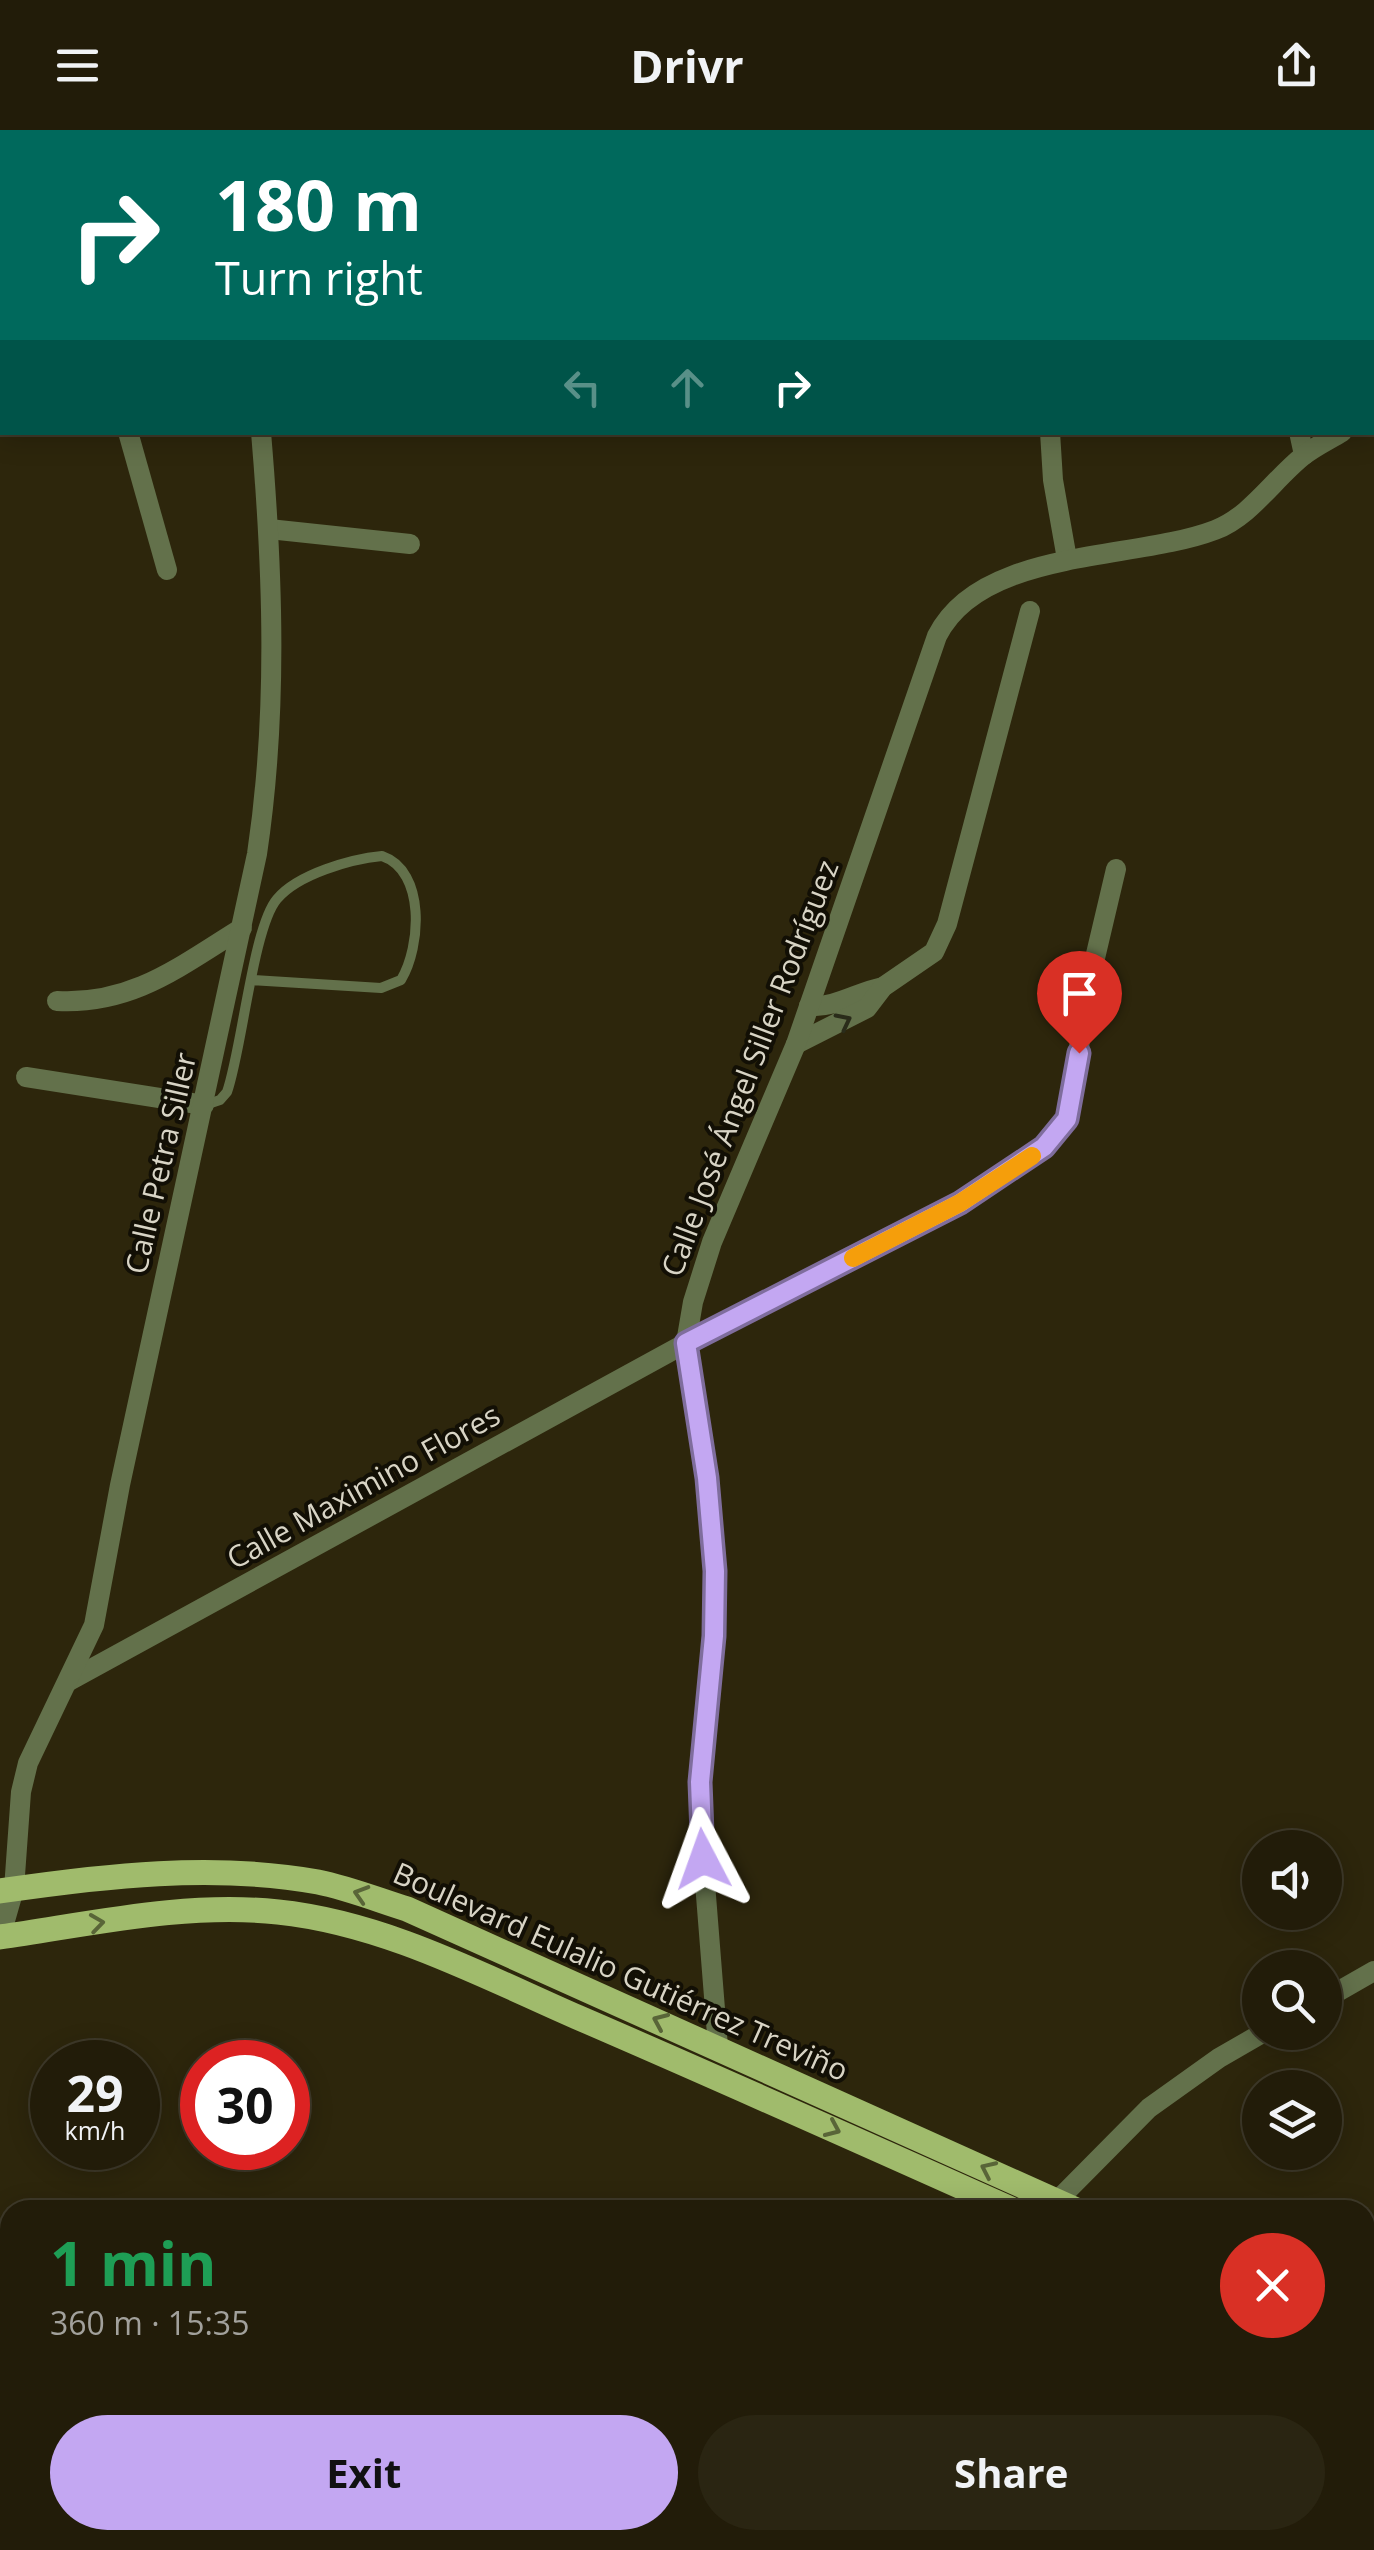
<!DOCTYPE html>
<html lang="en">
<head>
<meta charset="utf-8">
<style>
	:root { --surface:#221c09; --page:#2a2512; --text:#f1f3f6; --muted:#a2a19c; --line:#3f3a2a; --accent:#c3a7f2 }
	body { margin:0; font-family:"Open Sans",sans-serif; background:var(--page); color:var(--text); height:100vh; display:flex; flex-direction:column; font-size:38px; white-space:nowrap }
	* { box-sizing:border-box; margin:0 }
	p { font-size:32px; color:var(--muted) }
	.icon { flex:none; width:55px; height:55px; fill:none; stroke:currentColor; stroke-width:2; stroke-linecap:round; stroke-linejoin:round }
	.map { position:relative; flex:1; overflow:hidden }
	.side { position:absolute; left:0px; top:2070px; width:1375px; height:350px; display:flex; flex-direction:column; background:var(--surface); border-radius:30px 30px 0 0; box-shadow:0 5px 25px #0003,0 0 0 2px var(--line) }
	.side>* { flex:none }
	.banner { position:absolute; left:0px; top:0px; width:1375px; height:305px; box-shadow:0 5px 25px #0003,0 0 0 2px var(--line); background:#00695c; color:#fff; overflow:hidden }
	.fabs { position:absolute; left:1242px; top:1700px; display:grid; gap:20px }
	.fabs a { display:grid; place-items:center; width:100px; height:100px; border-radius:50%; background:var(--surface); box-shadow:0 5px 25px #0003,0 0 0 2px var(--line); font-size:50px }
	.speed { position:absolute; left:30px; top:1910px; display:flex; gap:20px; font-size:50px; font-weight:700; text-align:center }
	.speed>* { display:grid; place-content:center; width:130px; height:130px; border-radius:50%; background:var(--surface); box-shadow:0 5px 25px #0003,0 0 0 2px var(--line); line-height:1 }
	.speed small { font-size:25px; font-weight:400 }
	.speed .limit { border:15px solid #d22; background:#fff; color:#111 }
	.pin { position:absolute; display:grid; place-items:center; width:85px; height:85px; color:#fff; margin:-102px -42px; border-radius:50% 50% 50% 0; rotate:-45deg; box-shadow:0 0 10px #0007 }
	.pin .icon { rotate:45deg }
	.me { position:absolute; width:110px; margin:-55px; rotate:356deg; stroke-linejoin:round; filter:drop-shadow(0 0 8px #0008) }
	.turn { display:flex; align-items:center; gap:35px; height:210px; padding:0 50px; font-size:45px }
	.turn .icon { width:130px; height:130px; stroke-width:2.5 }
	.turn b { display:block; font-size:70px; line-height:85px }
	.lanes { display:flex; align-items:center; height:95px; padding:0 50px; background:#0003; justify-content:center; gap:50px; direction:ltr }
	.lanes .off { opacity:.35 }
	.round { display:grid; place-items:center; flex:none; width:105px; height:105px; border-radius:52px; background:var(--page) }
	.overview { display:flex; align-items:center; justify-content:space-between; height:170px; padding:0 50px }
	h1 { font-size:60px; font-weight:700; line-height:75px; color:#1e9e55 }
	.cta { display:flex; gap:20px; margin-top:auto; padding:20px 50px }
	.cta a { flex:1; height:115px; border-radius:60px; background:var(--accent); color:#111; font-size:40px; font-weight:700; line-height:115px; text-align:center }
	.cta a+a { background:var(--page); color:var(--text) }
	header { display:flex; justify-content:space-between; align-items:center; height:130px; padding:0 50px; background:var(--surface); font-size:45px; font-weight:700 }
	.map>svg:first-child { display:block }
</style>
</head>
<body>
<header><svg class="icon" aria-label="menu" viewBox="0 0 24 24"><path d="M4 6h16M4 12h16M4 18h16"/></svg>Drivr<svg class="icon" aria-label="share" viewBox="0 0 24 24"><path d="M12 15V3M7 8l5-5 5 5M5 13v7h14v-7"/></svg></header>
<div class="map">
<svg width="1374" height="2420" viewBox="0 0 1374 2420">
	<rect width="100%" height="100%" fill="#2d260c"/>
	<g fill="none" stroke-linecap="round" stroke-linejoin="round">
		<path stroke="#63714b" stroke-width="10" d="M 205,975 L 220,970 L 227,962 C 242,920 253,797 277,769 C 298,744 351,729 382,726 C 426,741 421,817 401,850 L 381,858 L 252,850"/>
		<g stroke="#63714b" stroke-width="20">
			<path d="M 329,0 L 330,2"/>
			<path d="M 356,0 L 357,2"/>
			<path d="M 407,0 L 408,2"/>
			<path d="M 936,0 L 936,2"/>
			<path d="M 530,2 L 535,0"/>
			<path d="M 1070,2 L 1070,0"/>
			<path d="M 1223,2 L 1230,0"/>
			<path d="M 0,213 L 2,211"/>
			<path d="M 1372,285 L 1374,284"/>
			<path d="M 128,302 L 167,440"/>
			<path d="M 1050,302 L 1053,350 L 1067,429"/>
			<path d="M 1299,302 L 1304,325"/>
			<path d="M 269,399 L 410,414"/>
			<path d="M 57,871 C 133,875 180,836 242,798"/>
			<path d="M 809,876 C 836,878 857,862 883,857"/>
			<path d="M 796,914 L 867,878 L 883,857 L 934,822 L 947,794 L 1030,481"/>
			<path d="M 26,947 L 204,975"/>
			<path d="M 69,1551 L 686,1213 L 959,1073 L 1044,1017 L 1067,989 L 1091,845 L 1116,739"/>
			<path d="M 0,1808 L 14,1759 L 21,1662 L 28,1633 L 94,1495 L 120,1355 L 257,724 C 278,583 273,444 261,302"/>
			<path d="M 1325,1869 L 1374,1841"/>
			<path d="M 718,1917 L 700,1690 L 702,1614 L 714,1506 L 715,1441 L 707,1348 L 686,1213 L 693,1172 L 712,1112 L 796,914 L 937,506 C 981,418 1134,431 1215,400 C 1250,387 1274,349 1303,326 C 1314,317 1329,310 1342,302"/>
			<path d="M 1049,2079 L 1149,1978 L 1219,1928 L 1264,1902"/>
			<path d="M 1318,2410 L 1373,2420"/>
			<path d="M 881,2420 L 884,2410"/>
		</g>
		<path stroke="#859b5e" stroke-width="20" d="M 1056,2420 L 1060,2410"/>
		<g stroke="#a0bb6c" stroke-width="25">
			<path d="M 0,1761 C 103,1746 214,1733 318,1752 C 348,1758 378,1770 407,1779 L 1076,2080"/>
			<path d="M 0,1807 C 91,1794 186,1772 278,1782 C 384,1793 481,1845 577,1887 C 723,1950 868,2015 1013,2080"/>
			<path d="M 1365,2157 L 1374,2159"/>
		</g>
	</g>
	<defs><path id="oneway-chevron" d="M-2-3.5L2.5 0L-2 3.5" fill="none" stroke-width="1.6" stroke-linecap="round" stroke-linejoin="round" transform="scale(2.5)"/></defs>
	<use stroke="#2a2c1a" href="#oneway-chevron" transform="translate(844 891) rotate(-27)"/>
	<g stroke="#596538">
		<use href="#oneway-chevron" transform="translate(361 1764) rotate(-163)"/>
		<use href="#oneway-chevron" transform="translate(97 1793) rotate(-8)"/>
		<use href="#oneway-chevron" transform="translate(660 1891) rotate(-156)"/>
		<use href="#oneway-chevron" transform="translate(833 1999) rotate(24)"/>
		<use href="#oneway-chevron" transform="translate(988 2039) rotate(-155)"/>
	</g>
	<g fill="none" stroke-linecap="round" stroke-linejoin="round">
		<g stroke="#7f6d9d" stroke-width="25">
			<path id="route" d="M 703,1729 L 700,1652 L 714,1506 L 715,1441 L 707,1348 L 686,1213 L 960,1073 L 1044,1017 L 1067,989 L 1079,923"/>
		</g>
		<use href="#route" stroke="#c3a7f2" stroke-width="18"/>
		<path stroke="#f59e0b" stroke-width="18" d="M 853,1128 L 960,1073 L 1032,1026"/>
	</g>
	<g text-anchor="middle" dominant-baseline="central" stroke-width="8" stroke-linejoin="round" paint-order="stroke">
		<g font-size="30" fill="#d8d4c5" stroke="#120f05">
			<text transform="translate(749 938) rotate(-69)">Calle José Ángel Siller Rodríguez</text>
			<text transform="translate(160 1033) rotate(-77)">Calle Petra Siller</text>
			<text transform="translate(363 1356) rotate(-29)">Calle Maximino Flores</text>
			<text transform="translate(621 1841) rotate(24)">Boulevard Eulalio Gutiérrez Treviño</text>
		</g>
	</g>
</svg>
<div class="fabs">
<a><svg class="icon" aria-label="sound" viewBox="0 0 24 24"><path d="M4 9h4l5-4v14l-5-4H4zM17 9q2 3 0 6"/></svg></a>
<a><svg class="icon" aria-label="search" viewBox="0 0 24 24"><circle cx="10" cy="10" r="6"/><path d="M15 15l6 6"/></svg></a>
<a><svg class="icon" aria-label="layers" viewBox="0 0 24 24"><path d="M12 4l9 5-9 5-9-5zM3 14l9 5 9-5"/></svg></a>
</div>
<div class="speed"><div>29<small>km/h</small></div><div class="limit">30</div></div>
<div class="pin" style="left:1079px;top:923px;background:#d93025"><svg class="icon" aria-label="arrive" viewBox="0 0 24 24"><path d="M6 21V4h12l-3 4 3 4H6"/></svg></div>
<svg class="me" style="left:703px;top:1729px" viewBox="-20 -20 40 40"><path d="M0-17L14 15 0 8-14 15z" fill="#c3a7f2" stroke="#fff" stroke-width="4"/></svg>
<div class="banner">
<div class="turn"><svg class="icon" aria-label="right" viewBox="0 0 24 24"><path d="M7 20v-9h11M14 6l5 5-5 5"/></svg><div><b>180 m</b>Turn right</div></div>
<div class="lanes"><svg class="icon off" aria-label="left" viewBox="0 0 24 24"><path d="M17 20v-9H6M10 6l-5 5 5 5"/></svg><svg class="icon off" aria-label="ahead" viewBox="0 0 24 24"><path d="M12 20V5M6 11l6-6 6 6"/></svg><svg class="icon" aria-label="right" viewBox="0 0 24 24"><path d="M7 20v-9h11M14 6l5 5-5 5"/></svg></div>
</div>
<section class="side">
<div class="overview"><div><h1>1 min</h1><p>360 m · 15:35</p></div><a class="round" style="background:#d93025;color:#fff"><svg class="icon" aria-label="close" viewBox="0 0 24 24"><path d="M6 6l12 12M18 6L6 18"/></svg></a></div>
<div class="cta"><a>Exit</a><a>Share</a></div>
</section>
</div>
</body>
</html>
